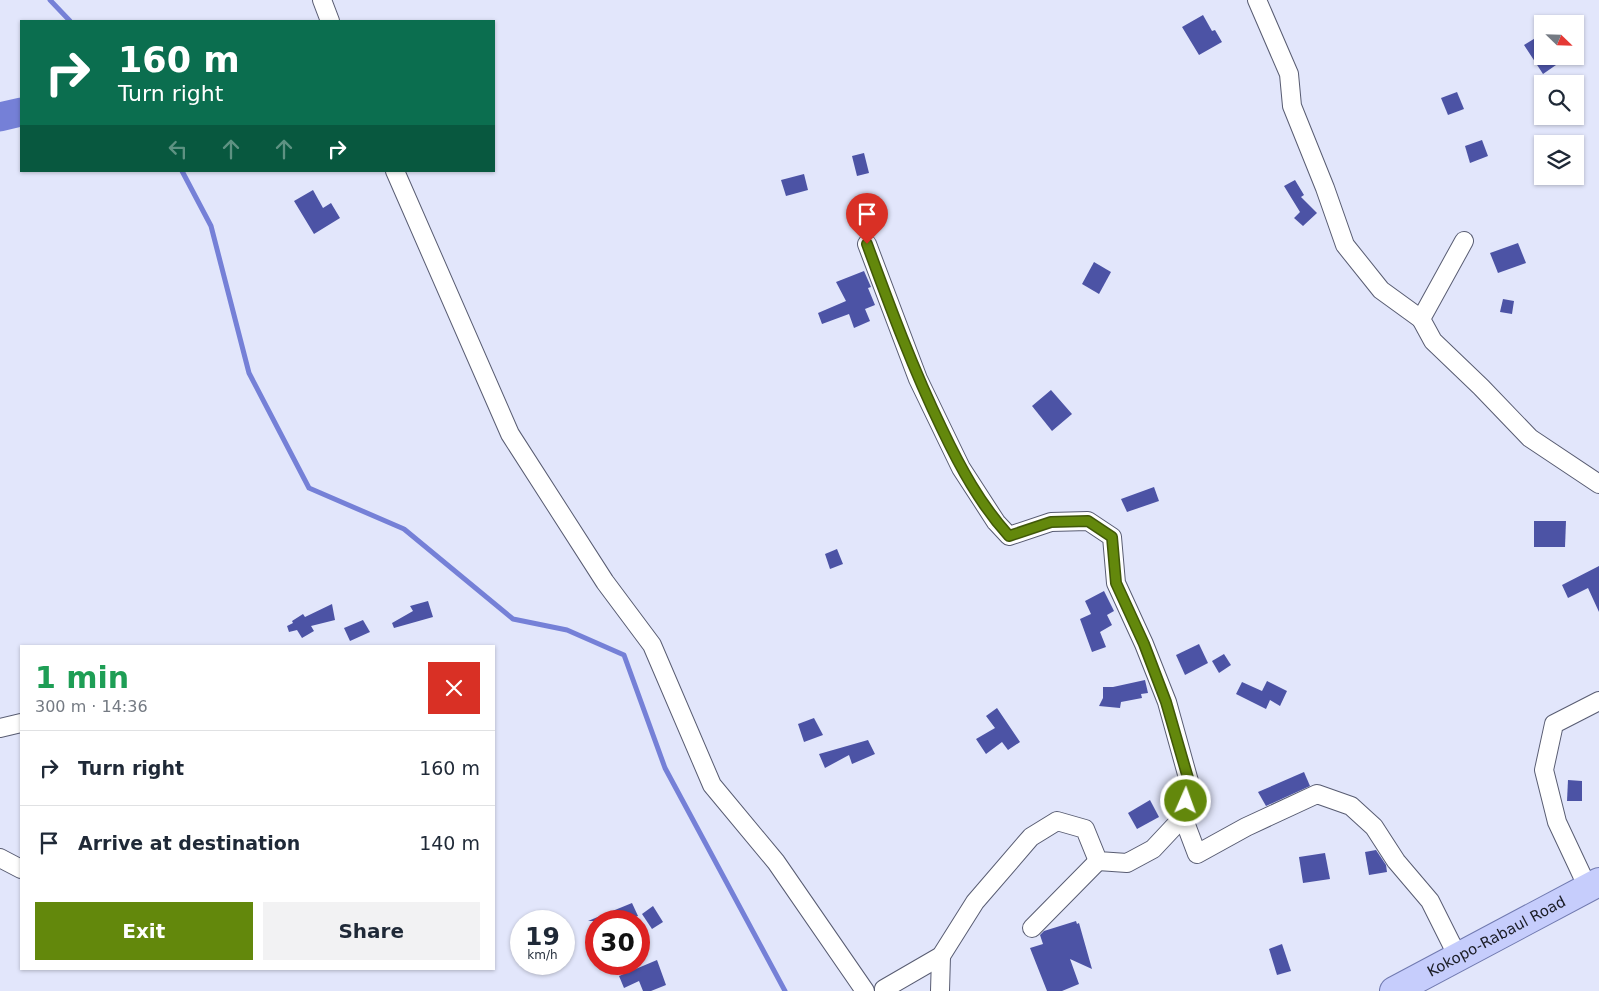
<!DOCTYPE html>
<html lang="en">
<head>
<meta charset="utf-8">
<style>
	:root { --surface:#fff; --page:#f2f2f3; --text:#1f2937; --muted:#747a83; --line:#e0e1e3; --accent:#63880c }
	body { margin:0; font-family:"DejaVu Sans",sans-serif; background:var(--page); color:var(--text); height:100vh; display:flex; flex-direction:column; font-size:19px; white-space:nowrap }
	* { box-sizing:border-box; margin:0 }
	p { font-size:16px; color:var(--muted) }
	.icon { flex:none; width:28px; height:28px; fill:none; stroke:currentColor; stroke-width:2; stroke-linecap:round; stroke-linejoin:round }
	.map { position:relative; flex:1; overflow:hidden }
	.sheet { position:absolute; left:20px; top:645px; width:475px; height:325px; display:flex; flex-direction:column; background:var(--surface); border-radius:0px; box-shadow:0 1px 4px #0004 }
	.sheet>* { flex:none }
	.banner { position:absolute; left:20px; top:20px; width:475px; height:152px; border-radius:0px; box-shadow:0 1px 4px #0004; background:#0b6e4f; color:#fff; overflow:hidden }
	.needle { width:32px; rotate:113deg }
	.fabs { position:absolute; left:1534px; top:15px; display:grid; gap:10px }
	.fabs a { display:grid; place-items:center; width:50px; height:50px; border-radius:0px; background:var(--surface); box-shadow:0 1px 4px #0004; font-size:25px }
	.speed { position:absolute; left:510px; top:910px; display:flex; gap:10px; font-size:25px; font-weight:700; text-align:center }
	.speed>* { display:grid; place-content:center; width:65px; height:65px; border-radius:50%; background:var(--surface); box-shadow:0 1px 4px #0004; line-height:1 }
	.speed small { font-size:12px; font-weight:400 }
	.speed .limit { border:8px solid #d22; background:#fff; color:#111 }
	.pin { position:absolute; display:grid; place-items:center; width:42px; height:42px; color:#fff; margin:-51px -21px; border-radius:50% 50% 50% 0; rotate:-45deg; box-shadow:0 0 5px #0007 }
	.pin .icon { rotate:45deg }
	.me { position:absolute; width:55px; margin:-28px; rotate:2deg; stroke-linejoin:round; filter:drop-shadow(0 0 4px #0008) }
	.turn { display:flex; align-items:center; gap:18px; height:105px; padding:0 15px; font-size:22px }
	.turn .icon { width:65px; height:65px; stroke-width:2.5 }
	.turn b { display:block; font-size:35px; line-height:42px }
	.lanes { display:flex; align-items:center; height:48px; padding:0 15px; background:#0003; justify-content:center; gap:25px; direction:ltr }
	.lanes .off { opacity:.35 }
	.round { display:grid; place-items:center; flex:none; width:52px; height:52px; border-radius:0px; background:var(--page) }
	.overview { display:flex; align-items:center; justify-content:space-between; height:85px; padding:0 15px }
	h1 { font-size:30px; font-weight:700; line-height:38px; color:#1e9e55 }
	.primary-button { display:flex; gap:10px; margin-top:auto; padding:10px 15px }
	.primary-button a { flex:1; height:58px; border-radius:0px; background:var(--accent); color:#fff; font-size:20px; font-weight:700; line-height:58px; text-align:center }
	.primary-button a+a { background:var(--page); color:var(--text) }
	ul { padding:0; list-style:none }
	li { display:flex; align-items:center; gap:15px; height:75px; padding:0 15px; border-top:1px solid var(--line) }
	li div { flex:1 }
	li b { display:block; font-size:19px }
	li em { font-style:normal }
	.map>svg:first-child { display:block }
</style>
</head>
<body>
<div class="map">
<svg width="1599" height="991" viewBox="0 0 1599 991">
	<rect width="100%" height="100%" fill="#e2e6fb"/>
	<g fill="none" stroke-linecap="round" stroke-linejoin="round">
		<g stroke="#7580d7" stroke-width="5">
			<path d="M 50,0 L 70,21"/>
			<path d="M 182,171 L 211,226 L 249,373 L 309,488 L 404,529 L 513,619 L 567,630 L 624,655 L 665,768 L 785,991"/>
		</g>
		<path stroke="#7580d7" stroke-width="29" d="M 0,117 L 21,112"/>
	</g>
	<g fill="#4c53a5">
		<path d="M 1203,15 L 1212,31 L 1215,30 L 1222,42 L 1199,55 L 1182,27 Z"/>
		<path d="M 1537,37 L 1542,46 L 1542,56 L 1569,56 L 1543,74 L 1524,45 Z"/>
		<path d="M 1457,92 L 1464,109 L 1448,115 L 1441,98 Z"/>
		<path d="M 1482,140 L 1488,156 L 1470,163 L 1465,146 Z"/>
		<path d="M 864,153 L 869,173 L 857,176 L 852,156 Z"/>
		<path d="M 804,174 L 808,190 L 786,196 L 781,180 Z"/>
		<path d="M 1295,180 L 1304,195 L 1301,197 L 1317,213 L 1303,226 L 1294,218 L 1300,212 L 1284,186 Z"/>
		<path d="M 313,190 L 323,208 L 331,203 L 340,218 L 314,234 L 294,201 Z"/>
		<path d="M 1518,243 L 1526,263 L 1498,273 L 1490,253 Z"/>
		<path d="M 1094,262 L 1111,272 L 1099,294 L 1082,284 Z"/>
		<path d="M 864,271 L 871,287 L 868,288 L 875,305 L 865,309 L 870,321 L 854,328 L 849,314 L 822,324 L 818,313 L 846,301 L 836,282 Z"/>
		<path d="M 1503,299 L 1514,301 L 1512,314 L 1500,312 Z"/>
		<path d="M 1051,390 L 1072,414 L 1052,431 L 1032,406 Z"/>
		<path d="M 1154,487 L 1159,501 L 1127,512 L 1121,499 Z"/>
		<path d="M 1534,521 L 1566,521 L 1565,547 L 1534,547 Z"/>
		<path d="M 837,549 L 843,564 L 830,569 L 825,554 Z"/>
		<path d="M 1599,566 L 1599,612 L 1588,588 L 1568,598 L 1562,585 Z"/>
		<path d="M 1104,591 L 1114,611 L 1107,615 L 1112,625 L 1100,632 L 1106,647 L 1092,652 L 1080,619 L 1091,614 L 1085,601 Z"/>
		<path d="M 428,601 L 433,617 L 394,628 L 392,623 L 413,611 L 410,606 Z"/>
		<path d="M 332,604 L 335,620 L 311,626 L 314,631 L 302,638 L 297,630 L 289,632 L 287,626 L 293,623 L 292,621 L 303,614 L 305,617 Z"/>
		<path d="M 363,620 L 370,632 L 350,641 L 344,628 Z"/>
		<path d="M 1199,644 L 1208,663 L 1185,675 L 1176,655 Z"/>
		<path d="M 1224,654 L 1231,665 L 1219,673 L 1212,661 Z"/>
		<path d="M 1145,680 L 1148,693 L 1141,694 L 1142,698 L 1121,702 L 1120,708 L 1099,706 L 1103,698 L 1103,687 L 1113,687 Z"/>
		<path d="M 1267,681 L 1287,691 L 1280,706 L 1270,700 L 1266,709 L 1236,694 L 1242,682 L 1262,691 Z"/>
		<path d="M 997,708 L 1020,742 L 1008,750 L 1002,742 L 986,754 L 976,739 L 995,728 L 986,716 Z"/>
		<path d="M 814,718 L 823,735 L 804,742 L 798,724 Z"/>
		<path d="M 868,740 L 875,754 L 852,764 L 849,755 L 825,768 L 819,754 Z"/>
		<path d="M 1304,772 L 1310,786 L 1266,806 L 1258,792 Z"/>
		<path d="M 1568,780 L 1582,781 L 1582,801 L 1567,801 Z"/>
		<path d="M 1150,800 L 1159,817 L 1137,829 L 1128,813 Z"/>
		<path d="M 1376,850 L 1386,865 L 1387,872 L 1369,875 L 1365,852 Z"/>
		<path d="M 1325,853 L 1330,879 L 1303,883 L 1299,857 Z"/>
		<path d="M 632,903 L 638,916 L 624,921 L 588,921 Z"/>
		<path d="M 653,906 L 663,922 L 652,929 L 642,914 Z"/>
		<path d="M 1076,921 L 1077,924 L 1079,923 L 1092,969 L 1070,959 L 1079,984 L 1062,991 L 1047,991 L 1030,948 L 1043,944 L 1040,935 L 1044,931 Z"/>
		<path d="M 1282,944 L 1291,971 L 1277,975 L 1269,949 Z"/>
		<path d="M 657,960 L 666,985 L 651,991 L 643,991 L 639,981 L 624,988 L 619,976 Z"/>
	</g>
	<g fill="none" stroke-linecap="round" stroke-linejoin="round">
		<g stroke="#585c72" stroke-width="20">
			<g id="street">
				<path d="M 322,0 L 330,21"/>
				<path d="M 1257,0 L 1289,74 L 1292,106 L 1325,188 L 1345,245 L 1381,290 L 1421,319"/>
				<path d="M 395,171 L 510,434 L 605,582 L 652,645 L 712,785 L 776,862 L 865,991"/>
				<path d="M 1464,241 L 1421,319 L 1433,341 L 1481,387 L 1530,438 L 1599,484"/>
				<path d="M 867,244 L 918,379 L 961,468 L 996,522 L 1009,536 L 1051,522 L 1088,521 L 1112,537 L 1116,583 L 1144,644 L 1167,702 L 1190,785 L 1183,817 L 1153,849 L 1127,863 L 1098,861 L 1085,829 L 1057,821 L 1031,837 L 975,902 L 941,956 L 884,989 L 884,991"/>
				<path d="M 0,728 L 21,723"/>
				<path d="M 1183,817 L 1197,854 L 1246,827 L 1317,794 L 1351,806 L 1374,827 L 1396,861 L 1430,901 L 1458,957"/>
				<path d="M 0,858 L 21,869"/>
				<path d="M 1588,888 L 1557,822 L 1544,770 L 1554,724 L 1599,701"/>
				<path d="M 1032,928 L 1098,861"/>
				<path d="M 940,991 L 941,956"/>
			</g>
		</g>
		<g stroke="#717ab0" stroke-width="30">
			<g id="primary">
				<path id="s1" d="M 1394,991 L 1599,882"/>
			</g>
		</g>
		<use href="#street" stroke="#fff" stroke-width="18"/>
		<use href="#primary" stroke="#c6cdfc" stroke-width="28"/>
	</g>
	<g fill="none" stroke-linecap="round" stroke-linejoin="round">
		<g stroke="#405808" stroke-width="12">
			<path id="route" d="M 867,244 C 890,307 913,369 942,429 C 960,467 980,504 1009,536 L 1051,522 L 1088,521 L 1112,537 L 1116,583 L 1144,644 L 1166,702 L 1190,785 L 1186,801"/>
		</g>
		<use href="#route" stroke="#63880c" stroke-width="9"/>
	</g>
	<g text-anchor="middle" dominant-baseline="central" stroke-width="5" stroke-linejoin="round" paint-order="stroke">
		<g font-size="15" fill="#1b1d26" stroke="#f2f4fe">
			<text stroke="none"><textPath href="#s1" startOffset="116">Kokopo-Rabaul Road</textPath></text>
		</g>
	</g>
</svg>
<div class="fabs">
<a><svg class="needle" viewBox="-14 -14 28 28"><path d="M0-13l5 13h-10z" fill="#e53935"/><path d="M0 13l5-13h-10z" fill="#747a83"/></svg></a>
<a><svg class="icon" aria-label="search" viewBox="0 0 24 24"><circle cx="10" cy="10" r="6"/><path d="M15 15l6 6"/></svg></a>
<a><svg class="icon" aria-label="layers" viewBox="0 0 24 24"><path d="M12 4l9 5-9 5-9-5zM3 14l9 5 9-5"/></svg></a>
</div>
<div class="speed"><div>19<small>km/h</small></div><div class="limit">30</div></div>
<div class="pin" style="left:867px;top:244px;background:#d93025"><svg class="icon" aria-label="arrive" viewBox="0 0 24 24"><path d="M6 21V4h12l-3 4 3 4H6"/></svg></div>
<svg class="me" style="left:1186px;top:801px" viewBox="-20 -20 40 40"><circle r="17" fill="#63880c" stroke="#fff" stroke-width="3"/><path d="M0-11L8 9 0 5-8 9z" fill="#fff"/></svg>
<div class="banner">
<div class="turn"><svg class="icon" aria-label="right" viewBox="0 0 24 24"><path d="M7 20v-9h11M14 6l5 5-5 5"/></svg><div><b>160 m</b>Turn right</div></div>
<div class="lanes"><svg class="icon off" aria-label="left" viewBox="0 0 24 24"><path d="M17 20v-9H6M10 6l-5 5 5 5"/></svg><svg class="icon off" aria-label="ahead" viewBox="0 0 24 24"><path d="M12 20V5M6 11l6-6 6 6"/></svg><svg class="icon off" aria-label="ahead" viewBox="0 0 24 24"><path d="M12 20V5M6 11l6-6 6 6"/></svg><svg class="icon" aria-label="right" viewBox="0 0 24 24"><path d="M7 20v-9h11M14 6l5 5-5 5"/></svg></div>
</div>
<section class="sheet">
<div class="overview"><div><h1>1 min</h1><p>300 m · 14:36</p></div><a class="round" style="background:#d93025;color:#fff"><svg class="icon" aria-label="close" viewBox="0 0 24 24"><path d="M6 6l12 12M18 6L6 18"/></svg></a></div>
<ul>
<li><svg class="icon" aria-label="right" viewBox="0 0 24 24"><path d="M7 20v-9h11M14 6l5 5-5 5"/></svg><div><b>Turn right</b></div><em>160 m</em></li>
<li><svg class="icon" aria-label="arrive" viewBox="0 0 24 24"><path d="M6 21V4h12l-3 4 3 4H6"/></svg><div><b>Arrive at destination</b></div><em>140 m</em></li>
</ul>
<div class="primary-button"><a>Exit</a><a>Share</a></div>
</section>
</div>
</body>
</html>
